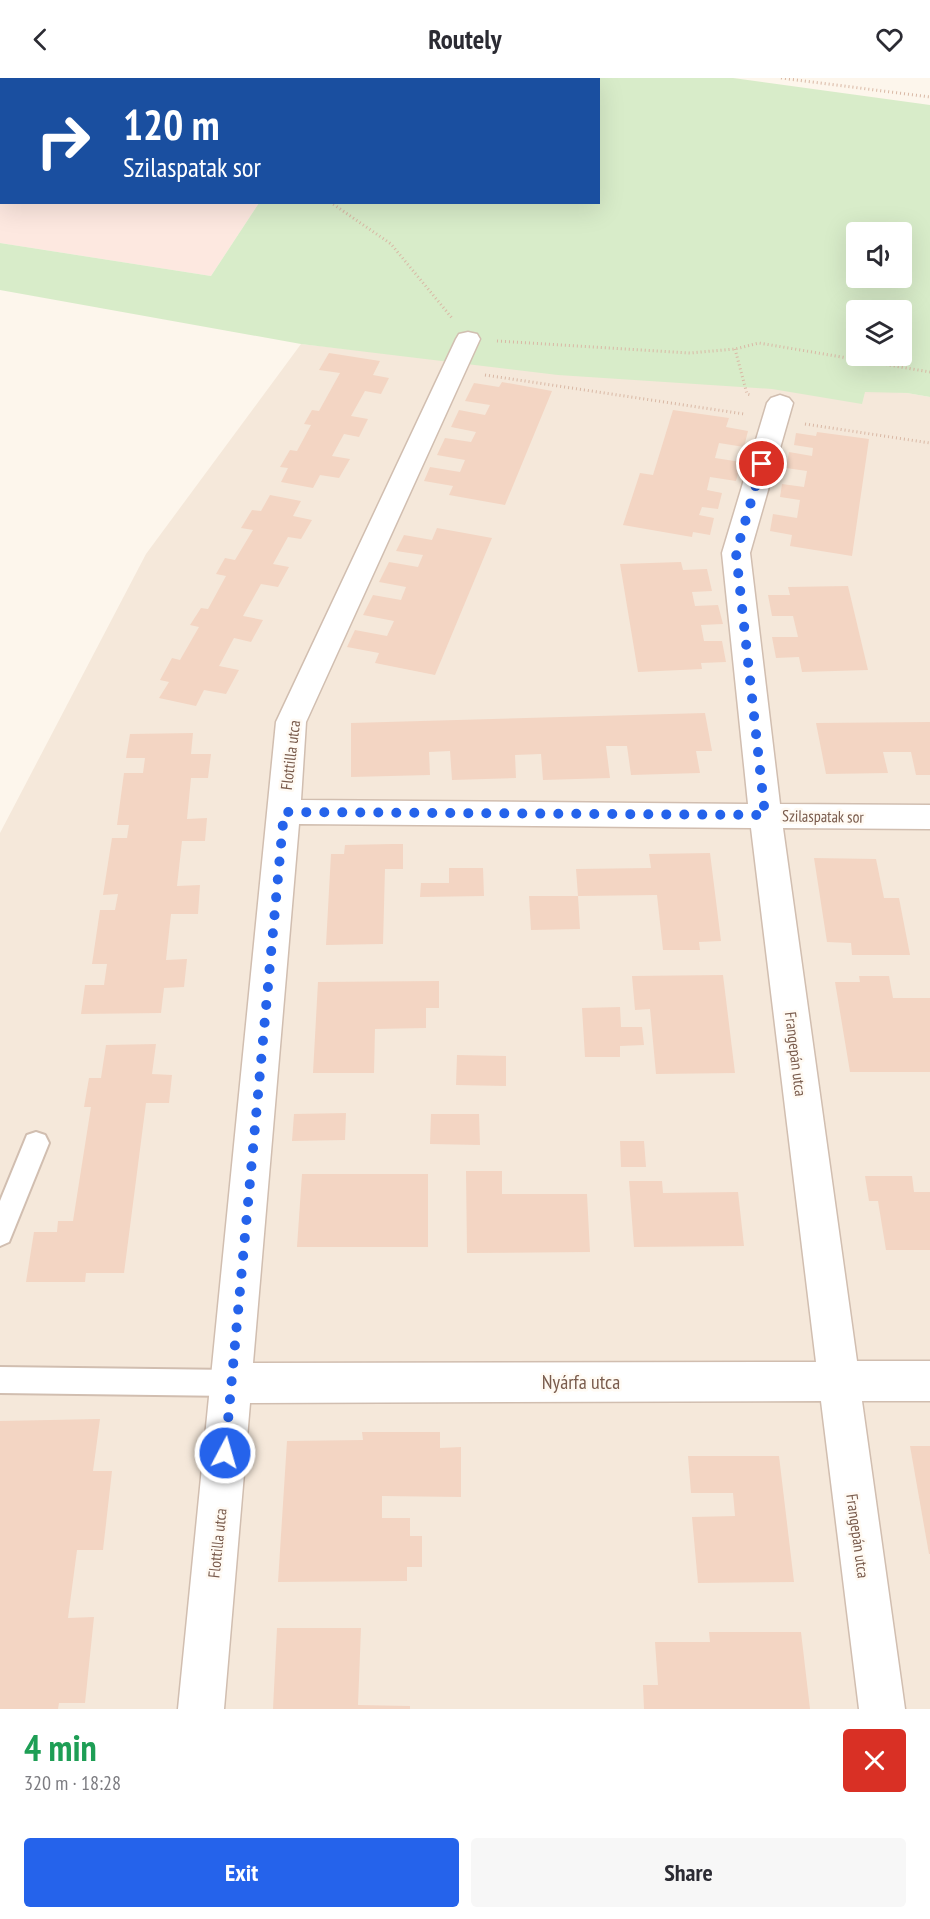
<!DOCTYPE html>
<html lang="en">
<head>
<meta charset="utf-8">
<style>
	:root { --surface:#fff; --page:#f7f7f7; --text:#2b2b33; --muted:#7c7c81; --accent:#2563eb }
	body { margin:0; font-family:"PT Sans Narrow",sans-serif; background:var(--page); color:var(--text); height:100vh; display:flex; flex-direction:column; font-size:22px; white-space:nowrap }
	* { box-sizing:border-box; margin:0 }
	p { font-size:20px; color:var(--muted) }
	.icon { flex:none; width:33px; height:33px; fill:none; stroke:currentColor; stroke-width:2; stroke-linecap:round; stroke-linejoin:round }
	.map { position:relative; height:1631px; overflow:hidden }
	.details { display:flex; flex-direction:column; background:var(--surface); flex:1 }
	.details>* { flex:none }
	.guide { position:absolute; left:0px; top:0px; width:600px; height:126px; box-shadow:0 6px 24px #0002; background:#1a4fa0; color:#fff; overflow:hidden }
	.controls { position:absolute; left:846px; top:144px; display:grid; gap:12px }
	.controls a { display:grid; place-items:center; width:66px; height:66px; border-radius:6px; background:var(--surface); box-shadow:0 6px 24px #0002; font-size:30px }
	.pin { position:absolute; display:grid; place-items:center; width:51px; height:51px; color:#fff; margin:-26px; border:3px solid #fff; border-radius:50%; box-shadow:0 2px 6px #0007 }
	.me { position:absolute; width:66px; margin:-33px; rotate:6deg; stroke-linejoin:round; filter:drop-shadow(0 0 4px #0008) }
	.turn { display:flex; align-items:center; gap:21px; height:126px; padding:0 24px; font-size:27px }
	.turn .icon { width:78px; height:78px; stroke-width:2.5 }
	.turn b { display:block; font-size:42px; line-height:51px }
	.round { display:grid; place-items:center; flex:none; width:63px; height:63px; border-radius:6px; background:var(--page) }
	.overview { display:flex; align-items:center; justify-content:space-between; height:102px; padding:0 24px }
	h1 { font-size:36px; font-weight:800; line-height:45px; color:#1e9e55 }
	.primary-button { display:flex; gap:12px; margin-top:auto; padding:12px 24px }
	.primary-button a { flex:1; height:69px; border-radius:6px; background:var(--accent); color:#fff; font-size:24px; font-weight:800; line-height:69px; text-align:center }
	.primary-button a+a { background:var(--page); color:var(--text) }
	header { display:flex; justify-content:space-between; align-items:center; height:78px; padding:0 24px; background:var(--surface); font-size:27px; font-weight:800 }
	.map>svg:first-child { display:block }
</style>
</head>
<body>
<header><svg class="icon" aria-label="back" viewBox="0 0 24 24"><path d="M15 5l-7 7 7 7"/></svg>Routely<svg class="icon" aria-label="heart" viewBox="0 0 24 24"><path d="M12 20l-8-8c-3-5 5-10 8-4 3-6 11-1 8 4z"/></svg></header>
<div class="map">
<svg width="930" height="1631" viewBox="0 0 930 1631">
	<rect width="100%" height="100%" fill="#fdf6ec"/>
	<path fill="#f5e8da" d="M 301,266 L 384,275 L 907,315 L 930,319 L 930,1631 L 0,1631 L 0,755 L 146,476 Z"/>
	<path fill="#fde8e0" d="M 0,0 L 340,0 L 2,2 L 2,124 L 259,125 L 211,198 L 0,165 Z"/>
	<path fill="#d8ecc9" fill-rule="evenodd" d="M 340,0 L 733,0 L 930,27 L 930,319 L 907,315 L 865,314 L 862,326 L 772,311 L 558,297 L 301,266 L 0,212 L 0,165 L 211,198 L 259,125 L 598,124 L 598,2 ZM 856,154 L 902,154 L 902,200 L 856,200 ZM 856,232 L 902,232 L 902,278 L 856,278 Z"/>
	<g fill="#f3d5c3">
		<path d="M 329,275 L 380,283 L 373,297 L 389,300 L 381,316 L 365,313 L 351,338 L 368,341 L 359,359 L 344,356 L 332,378 L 350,381 L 339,400 L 320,397 L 313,410 L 281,404 L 288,390 L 280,389 L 290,372 L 297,373 L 311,347 L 304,346 L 312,332 L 319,333 L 340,295 L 319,292 Z"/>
		<path d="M 502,304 L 552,313 L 505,427 L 449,417 L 453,408 L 424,403 L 430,389 L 460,394 L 465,382 L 437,377 L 445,360 L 471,364 L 476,354 L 451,349 L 459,332 L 485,337 L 490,327 L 465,323 L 474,305 L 499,309 Z"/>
		<path d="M 673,332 L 729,340 L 726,349 L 748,353 L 744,369 L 719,365 L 715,380 L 741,384 L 736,403 L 710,399 L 707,412 L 722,415 L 718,431 L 702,429 L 699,437 L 714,440 L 710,457 L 693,454 L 692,459 L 623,447 L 640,395 L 653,397 Z"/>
		<path d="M 817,354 L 869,361 L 852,478 L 790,468 L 792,457 L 770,453 L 773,436 L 797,440 L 800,422 L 780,419 L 782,406 L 804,409 L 807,393 L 786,390 L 789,374 L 812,378 L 813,370 L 794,367 L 796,355 L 816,358 Z"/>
		<path d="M 270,417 L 301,423 L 293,438 L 312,442 L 301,461 L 288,459 L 273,486 L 289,489 L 278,509 L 261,506 L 243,538 L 263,542 L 251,564 L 234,560 L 219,588 L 239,592 L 226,616 L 204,612 L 196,628 L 159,620 L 169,604 L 160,602 L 172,580 L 180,582 L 199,549 L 190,547 L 201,530 L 208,531 L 226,498 L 216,496 L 225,480 L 235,482 L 253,452 L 241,450 L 252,432 L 261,433 Z"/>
		<path d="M 437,450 L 492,460 L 435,597 L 375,585 L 379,575 L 347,569 L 355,552 L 387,558 L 394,543 L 363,537 L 373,517 L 401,522 L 406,509 L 379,504 L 389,484 L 418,489 L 423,477 L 396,473 L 404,457 L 432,462 Z"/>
		<path d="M 681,484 L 683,492 L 707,491 L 712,513 L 692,514 L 695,528 L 718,527 L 723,546 L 701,547 L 704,563 L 722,563 L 726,584 L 701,585 L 702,591 L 638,594 L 620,486 Z"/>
		<path d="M 848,508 L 868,592 L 802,594 L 799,579 L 776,580 L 772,559 L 798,559 L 793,538 L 772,538 L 768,517 L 790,517 L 788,509 Z"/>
		<path d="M 705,635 L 712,673 L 696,673 L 700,695 L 631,697 L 627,668 L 606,668 L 610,700 L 543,702 L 541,676 L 515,677 L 516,700 L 452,702 L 450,673 L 429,674 L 430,697 L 351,699 L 351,645 Z"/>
		<path d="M 930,644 L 930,697 L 916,697 L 911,674 L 883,674 L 888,695 L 826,696 L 816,645 Z"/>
		<path d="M 193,655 L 191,676 L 211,676 L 208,700 L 191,700 L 187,741 L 207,740 L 205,763 L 182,763 L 177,808 L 200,807 L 198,836 L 171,836 L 166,882 L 187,881 L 184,909 L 164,910 L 161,935 L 81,936 L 85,907 L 104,907 L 107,886 L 92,886 L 100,832 L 115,832 L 118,816 L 103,817 L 112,760 L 127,760 L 129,747 L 117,747 L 124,695 L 143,695 L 145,680 L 126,680 L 130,656 Z"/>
		<path d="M 392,766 L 403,766 L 403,791 L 385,791 L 383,866 L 326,867 L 331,776 L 344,776 L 345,767 Z"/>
		<path d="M 710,775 L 721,863 L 699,864 L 700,872 L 663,872 L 657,817 L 578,818 L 576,791 L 651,790 L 649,776 Z"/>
		<path d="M 814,780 L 876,781 L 884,820 L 899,820 L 910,877 L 852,877 L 851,865 L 827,864 Z"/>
		<path d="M 449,790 L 483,790 L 484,818 L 420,819 L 421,805 L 449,805 Z"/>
		<path d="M 529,818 L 578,818 L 580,851 L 531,852 Z"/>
		<path d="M 723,897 L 735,995 L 656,996 L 650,931 L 635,932 L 632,898 Z"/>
		<path d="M 859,898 L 889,898 L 893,920 L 930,920 L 930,994 L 850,994 L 835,904 L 860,904 Z"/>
		<path d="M 439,903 L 439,930 L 426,930 L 426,950 L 375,951 L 374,995 L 313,995 L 318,904 Z"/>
		<path d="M 620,929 L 621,949 L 642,949 L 644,967 L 620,968 L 620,979 L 585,979 L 582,930 Z"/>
		<path d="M 156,966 L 152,996 L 172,997 L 169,1025 L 146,1025 L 124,1195 L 86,1195 L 85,1204 L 26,1204 L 34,1154 L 57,1154 L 58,1143 L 73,1143 L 91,1029 L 84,1029 L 89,1000 L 101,1000 L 106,967 Z"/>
		<path d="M 457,977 L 506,978 L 506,1008 L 456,1007 Z"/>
		<path d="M 346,1035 L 345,1062 L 292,1063 L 294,1036 Z"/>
		<path d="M 431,1036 L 479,1036 L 480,1067 L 430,1066 Z"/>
		<path d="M 620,1063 L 644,1063 L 646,1089 L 621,1089 Z"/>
		<path d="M 466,1093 L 502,1093 L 502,1116 L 587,1116 L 590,1174 L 467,1175 Z"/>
		<path d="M 302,1096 L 428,1096 L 428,1169 L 297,1169 Z"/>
		<path d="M 865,1098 L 912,1098 L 914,1114 L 930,1114 L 930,1172 L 886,1172 L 878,1123 L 869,1123 Z"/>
		<path d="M 629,1103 L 662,1103 L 663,1115 L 738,1114 L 744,1168 L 634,1169 Z"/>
		<path d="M 100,1341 L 93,1393 L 112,1393 L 103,1472 L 77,1472 L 68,1540 L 94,1539 L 85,1625 L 59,1625 L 58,1631 L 0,1631 L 0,1343 Z"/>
		<path d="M 362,1354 L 440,1354 L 440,1370 L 461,1369 L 461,1419 L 382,1418 L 382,1440 L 410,1440 L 410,1458 L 422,1458 L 422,1489 L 407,1489 L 407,1503 L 278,1504 L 287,1363 L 363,1362 Z"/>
		<path d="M 910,1368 L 930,1368 L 930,1476 L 929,1476 Z"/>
		<path d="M 688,1378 L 779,1378 L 794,1504 L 698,1505 L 692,1439 L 735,1438 L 733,1415 L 691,1415 Z"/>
		<path d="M 277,1550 L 361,1550 L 358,1627 L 410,1628 L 410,1631 L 273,1631 Z"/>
		<path d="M 709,1554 L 801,1554 L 810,1631 L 644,1631 L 643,1607 L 658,1607 L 655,1564 L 710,1564 Z"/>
	</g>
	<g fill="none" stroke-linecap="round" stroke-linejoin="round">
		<g stroke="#d1beb0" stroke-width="4">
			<g id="lane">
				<path d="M 36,1054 L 45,1057 L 49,1065 L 9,1164 L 0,1168 L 0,1123 L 27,1057 Z"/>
				<path d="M 0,1289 L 232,1292 L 242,1295 L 246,1305 L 242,1315 L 232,1318 L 0,1315 Z"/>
			</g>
		</g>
		<g stroke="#d1beb0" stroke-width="3">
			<path id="street" d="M 468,254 L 477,256 L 480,261 L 306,644 L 301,722 L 748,726 L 722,475 L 767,325 L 771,320 L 780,317 L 789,320 L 793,325 L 750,475 L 780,726 L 930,727 L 930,751 L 783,750 L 857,1283 L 930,1283 L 930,1323 L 862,1323 L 905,1631 L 859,1631 L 821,1323 L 250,1325 L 224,1631 L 178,1631 L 276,644 L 456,261 L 459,256 ZM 299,746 L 751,750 L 816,1284 L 253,1285 Z"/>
		</g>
		<g stroke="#d9b8a5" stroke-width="3" stroke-dasharray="1 3" stroke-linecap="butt">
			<path d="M 781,0 L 930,19"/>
			<path d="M 330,124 L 391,166 L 452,240"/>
			<path d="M 497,263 L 690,275 L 735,271 L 759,265 L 930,294"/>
			<path d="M 735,271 L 747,316 L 751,317"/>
			<path d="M 485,297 L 744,336"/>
			<path d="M 805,346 L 930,365"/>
		</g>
		<use href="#lane" fill="#fff" fill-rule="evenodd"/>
		<use href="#street" fill="#fff" fill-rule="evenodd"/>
	</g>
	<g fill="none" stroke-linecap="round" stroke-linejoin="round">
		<path stroke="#2563eb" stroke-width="10" stroke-dasharray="0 18" d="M 225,1375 L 284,734 L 765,737 L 736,475 L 762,386"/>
	</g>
	<g text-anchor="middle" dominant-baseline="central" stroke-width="5" stroke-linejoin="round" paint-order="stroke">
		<g font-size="16" fill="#7a5c4d" stroke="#fffaf3">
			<text transform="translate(290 677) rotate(-83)">Flottilla utca</text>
			<text transform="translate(823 738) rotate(1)">Szilaspatak sor</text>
			<text transform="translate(796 976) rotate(83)">Frangepán utca</text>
			<text transform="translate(858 1458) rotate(82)">Frangepán utca</text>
			<text transform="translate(217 1465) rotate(-84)">Flottilla utca</text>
		</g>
		<g font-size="20" fill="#7a5c4d" stroke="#fffaf3">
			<text x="581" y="1304">Nyárfa utca</text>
		</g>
	</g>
</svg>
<div class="controls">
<a><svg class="icon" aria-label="sound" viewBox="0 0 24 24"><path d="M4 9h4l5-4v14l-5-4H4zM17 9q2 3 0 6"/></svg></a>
<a><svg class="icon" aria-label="layers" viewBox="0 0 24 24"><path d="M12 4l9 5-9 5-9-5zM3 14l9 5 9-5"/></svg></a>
</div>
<div class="pin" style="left:762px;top:386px;background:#d93025"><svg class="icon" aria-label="arrive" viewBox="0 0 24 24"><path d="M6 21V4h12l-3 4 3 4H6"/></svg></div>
<svg class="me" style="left:225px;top:1375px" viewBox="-20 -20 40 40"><circle r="17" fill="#2563eb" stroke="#fff" stroke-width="3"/><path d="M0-11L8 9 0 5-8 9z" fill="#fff"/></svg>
<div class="guide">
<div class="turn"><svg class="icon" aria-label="right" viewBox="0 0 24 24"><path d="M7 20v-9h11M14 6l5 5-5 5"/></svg><div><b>120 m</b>Szilaspatak sor</div></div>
</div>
</div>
<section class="details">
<div class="overview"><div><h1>4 min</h1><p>320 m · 18:28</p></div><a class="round" style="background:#d93025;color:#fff"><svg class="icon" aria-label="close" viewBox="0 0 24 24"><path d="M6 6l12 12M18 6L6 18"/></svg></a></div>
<div class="primary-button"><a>Exit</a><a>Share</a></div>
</section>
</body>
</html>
